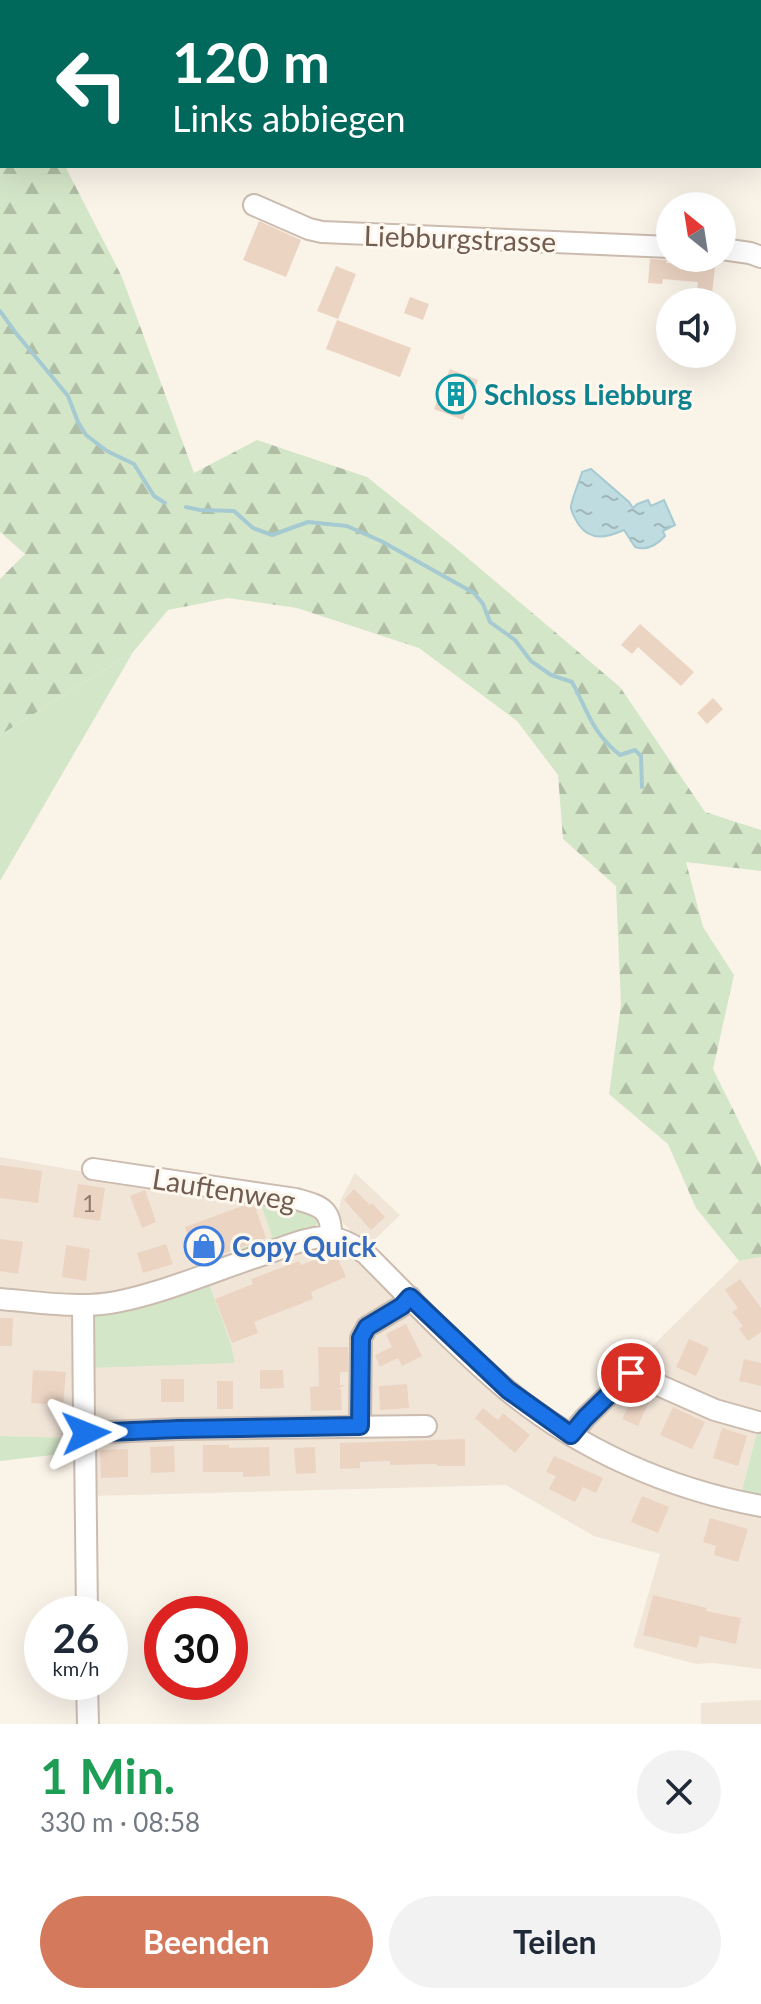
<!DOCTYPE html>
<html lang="de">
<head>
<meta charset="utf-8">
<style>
	:root { --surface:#fff; --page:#f2f2f3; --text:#1f2937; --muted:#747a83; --accent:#d5795c }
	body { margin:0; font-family:Lato,sans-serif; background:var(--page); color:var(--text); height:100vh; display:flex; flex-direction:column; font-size:30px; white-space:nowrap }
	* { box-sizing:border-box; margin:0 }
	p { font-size:26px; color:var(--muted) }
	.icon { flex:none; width:44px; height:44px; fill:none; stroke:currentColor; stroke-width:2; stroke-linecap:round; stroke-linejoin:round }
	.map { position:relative; height:1724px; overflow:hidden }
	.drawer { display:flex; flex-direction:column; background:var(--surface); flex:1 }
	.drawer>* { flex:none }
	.top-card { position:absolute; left:0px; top:0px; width:762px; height:168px; box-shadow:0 8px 32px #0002; background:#00695c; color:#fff; overflow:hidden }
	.needle { width:52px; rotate:330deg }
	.buttons { position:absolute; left:656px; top:192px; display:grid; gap:16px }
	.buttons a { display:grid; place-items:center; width:80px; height:80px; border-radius:50%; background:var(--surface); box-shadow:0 8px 32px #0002; font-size:40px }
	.speed { position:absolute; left:24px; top:1596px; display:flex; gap:16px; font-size:40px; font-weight:700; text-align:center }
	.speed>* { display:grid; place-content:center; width:104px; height:104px; border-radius:50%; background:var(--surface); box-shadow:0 8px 32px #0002; line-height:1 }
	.speed small { font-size:20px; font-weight:400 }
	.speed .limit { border:12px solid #d22; background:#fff; color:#111 }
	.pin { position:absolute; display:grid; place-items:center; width:68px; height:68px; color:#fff; margin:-34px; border:4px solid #fff; border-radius:50%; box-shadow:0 2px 8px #0007 }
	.me { position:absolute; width:88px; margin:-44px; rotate:88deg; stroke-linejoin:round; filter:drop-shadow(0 0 6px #0008) }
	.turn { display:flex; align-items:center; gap:28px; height:168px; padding:0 40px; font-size:36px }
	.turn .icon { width:104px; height:104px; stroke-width:2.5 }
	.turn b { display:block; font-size:56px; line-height:68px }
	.round { display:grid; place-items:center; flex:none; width:84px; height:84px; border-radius:42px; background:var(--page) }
	.overview { display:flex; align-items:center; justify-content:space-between; height:136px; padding:0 40px }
	h1 { font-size:48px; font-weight:700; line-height:60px; color:#1e9e55 }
	.button { display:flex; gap:16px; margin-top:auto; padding:16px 40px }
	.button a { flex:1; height:92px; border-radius:48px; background:var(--accent); color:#fff; font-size:32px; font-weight:700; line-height:92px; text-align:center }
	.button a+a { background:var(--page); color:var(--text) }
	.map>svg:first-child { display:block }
</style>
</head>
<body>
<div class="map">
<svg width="761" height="1724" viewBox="0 0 761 1724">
	<defs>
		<pattern id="forest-firs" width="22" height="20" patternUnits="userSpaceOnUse" patternTransform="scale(2)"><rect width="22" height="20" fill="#d4e6c8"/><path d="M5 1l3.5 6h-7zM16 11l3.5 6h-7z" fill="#b0bea5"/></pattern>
		<pattern id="water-ripples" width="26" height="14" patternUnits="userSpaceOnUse" patternTransform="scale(2)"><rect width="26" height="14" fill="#bfdce1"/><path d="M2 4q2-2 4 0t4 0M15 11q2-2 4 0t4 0" fill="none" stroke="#a0b6b9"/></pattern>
	</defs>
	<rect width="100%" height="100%" fill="#faf3e8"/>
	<g fill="#f1e5d8">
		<path d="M 0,1157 L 96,1174 L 258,1196 L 272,1237 L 233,1251 L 235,1257 L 108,1297 L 0,1292 Z"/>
		<path d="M 355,1173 L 400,1215 L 367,1247 L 342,1222 L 338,1214 L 341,1199 Z"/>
		<path d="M 312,1246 L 341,1248 L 356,1259 L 484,1384 L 511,1406 L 550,1434 L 604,1465 L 649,1486 L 722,1509 L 761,1516 L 761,1669 L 712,1663 L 696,1664 L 633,1647 L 660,1554 L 594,1536 L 506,1485 L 91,1496 L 79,1438 L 0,1436 L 0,1310 L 95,1315 L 92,1318 L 235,1363 L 231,1344 L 209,1284 L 301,1248 Z"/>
		<path d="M 761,1257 L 761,1416 L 741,1494 L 677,1475 L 639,1460 L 587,1434 L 588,1425 L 634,1364 L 739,1261 Z"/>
		<path d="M 761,1700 L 761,1724 L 701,1724 L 701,1703 Z"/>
	</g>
	<g fill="#d4e6c8">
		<path d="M 133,652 L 0,881 L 0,735 Z"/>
		<path d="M 258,1196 L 296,1202 L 319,1219 L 315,1228 L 310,1232 L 235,1257 L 233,1251 L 272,1237 Z"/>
		<path d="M 209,1284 L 231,1344 L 235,1363 L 89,1368 L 92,1318 L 95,1315 L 124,1311 Z"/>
		<path d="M 761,1416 L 761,1497 L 741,1494 Z"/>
		<path d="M 0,1436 L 79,1438 L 79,1452 L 0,1461 Z"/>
	</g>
	<path fill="url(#forest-firs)" d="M 0,0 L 128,0 L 127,2 L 2,2 L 2,166 L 65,166 L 122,277 L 194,473 L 257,440 L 367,477 L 457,549 L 620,687 L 705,812 L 761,830 L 761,871 L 686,862 L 703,927 L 734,975 L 713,1069 L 761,1166 L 761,1257 L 739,1261 L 696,1208 L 668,1144 L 609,1094 L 621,1005 L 616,886 L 563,839 L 558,775 L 517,721 L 419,648 L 297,608 L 228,598 L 168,610 L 133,652 L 0,735 L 0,579 L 25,554 L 0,532 Z"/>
	<path fill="url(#water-ripples)" stroke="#a6cad2" stroke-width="2" d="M 591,469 L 629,502 L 633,508 L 637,504 L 648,500 L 651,506 L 664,500 L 675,525 L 663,531 L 665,536 C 657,545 647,551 635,547 L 624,530 C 608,537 591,542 579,525 C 576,520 572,514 571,508 C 570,503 580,480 582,472 Z"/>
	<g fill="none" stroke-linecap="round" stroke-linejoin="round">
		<g stroke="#a6cad2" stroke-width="4">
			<path d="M 0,311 L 15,332 L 68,396 L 78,422 L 86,435 L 107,451 L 134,464 L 154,496 L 165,503"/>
			<path d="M 186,507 L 200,510 L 234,511 L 253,528 L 272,535 L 308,522 L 347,526 L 381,541 L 474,593 L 483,604 L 490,622 L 515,640 L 531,661 L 551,675 L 572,682 C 588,711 592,733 620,755 L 635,750 L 641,756 L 642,787"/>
		</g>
	</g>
	<g fill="#ecd4c3">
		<path d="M 259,221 L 301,240 L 286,277 L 243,260 Z"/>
		<path d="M 650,259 L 667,260 L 666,263 L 715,267 L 712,293 L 697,292 L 698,282 L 663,279 L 662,284 L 648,283 Z"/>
		<path d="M 336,266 L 356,274 L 338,319 L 317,311 Z"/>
		<path d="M 410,297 L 429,304 L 423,320 L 404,313 Z"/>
		<path d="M 337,320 L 411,348 L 400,377 L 326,349 Z"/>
		<path d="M 450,369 L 478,380 L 463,420 L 434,409 Z"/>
		<path d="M 640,624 L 694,672 L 681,686 L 638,647 L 632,654 L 621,645 Z"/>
		<path d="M 713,698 L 723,709 L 707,724 L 697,713 Z"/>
		<path d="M 0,1165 L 42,1171 L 38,1203 L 0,1198 Z"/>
		<path d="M 78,1184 L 105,1188 L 100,1221 L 73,1217 Z"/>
		<path d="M 354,1189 L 370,1205 L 372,1203 L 385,1217 L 371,1230 L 344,1200 Z"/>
		<path d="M 145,1190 L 156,1222 L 142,1228 L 130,1196 Z"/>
		<path d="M 245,1205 L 255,1206 L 266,1238 L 198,1263 L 185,1227 Z"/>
		<path d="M 0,1239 L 23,1242 L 18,1274 L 0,1271 Z"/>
		<path d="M 166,1244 L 173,1264 L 143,1273 L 137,1253 Z"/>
		<path d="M 66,1245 L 90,1249 L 86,1281 L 62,1277 Z"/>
		<path d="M 335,1252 L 346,1277 L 311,1292 L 313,1299 L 254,1322 L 258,1333 L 232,1343 L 215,1299 L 253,1284 L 251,1279 L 299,1261 L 301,1265 Z"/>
		<path d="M 740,1279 L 761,1308 L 761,1332 L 748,1341 L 739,1329 L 743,1326 L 732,1312 L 738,1308 L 725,1290 Z"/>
		<path d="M 0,1318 L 13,1318 L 12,1346 L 0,1346 Z"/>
		<path d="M 406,1324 L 422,1356 L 402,1366 L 398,1358 L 380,1367 L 375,1355 L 392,1347 L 386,1334 Z"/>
		<path d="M 689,1339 L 709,1348 L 696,1376 L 676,1367 Z"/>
		<path d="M 318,1347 L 348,1347 L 348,1372 L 340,1372 L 340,1385 L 345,1385 L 338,1389 L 341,1389 L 342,1410 L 311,1411 L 310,1387 L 319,1386 Z"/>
		<path d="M 744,1359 L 761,1363 L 761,1386 L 739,1381 Z"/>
		<path d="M 33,1370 L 66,1372 L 63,1405 L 31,1403 Z"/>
		<path d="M 260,1370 L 283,1370 L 284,1388 L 260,1389 Z"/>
		<rect x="161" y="1379" width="23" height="23"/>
		<rect x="217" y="1381" width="16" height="28"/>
		<path d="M 407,1384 L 409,1408 L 380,1410 L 379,1386 Z"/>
		<path d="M 636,1390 L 651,1397 L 638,1426 L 622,1419 Z"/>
		<path d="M 673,1407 L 705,1422 L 692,1449 L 660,1435 Z"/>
		<path d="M 483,1408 L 498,1420 L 503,1413 L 530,1435 L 515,1453 L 475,1418 Z"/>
		<path d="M 722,1428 L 747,1436 L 738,1466 L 713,1458 Z"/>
		<path d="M 465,1439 L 465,1466 L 437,1466 L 437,1464 L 390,1465 L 390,1461 L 360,1462 L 360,1468 L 340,1469 L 340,1443 Z"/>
		<path d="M 203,1445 L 229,1445 L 229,1448 L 269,1447 L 270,1476 L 243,1477 L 243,1472 L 203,1472 Z"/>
		<path d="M 174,1446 L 175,1472 L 151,1473 L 150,1447 Z"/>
		<path d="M 315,1447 L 316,1473 L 296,1474 L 294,1448 Z"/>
		<path d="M 128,1449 L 128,1477 L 101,1478 L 100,1450 Z"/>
		<path d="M 554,1456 L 603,1478 L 596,1493 L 583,1487 L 575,1502 L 549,1489 L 556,1476 L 546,1472 Z"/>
		<path d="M 642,1496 L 669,1507 L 658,1533 L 631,1522 Z"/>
		<path d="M 710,1518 L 748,1529 L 738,1562 L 714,1555 L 716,1546 L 703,1542 Z"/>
		<path d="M 653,1595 L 707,1608 L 706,1611 L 741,1618 L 736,1644 L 700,1636 L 697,1648 L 643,1635 Z"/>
	</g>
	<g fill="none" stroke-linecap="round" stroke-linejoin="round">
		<g stroke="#cbbcaf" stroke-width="24">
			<g id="minor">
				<path d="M 254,205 L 309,229 L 322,232 L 670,247"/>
				<path d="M 722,249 L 750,253 L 761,257"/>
				<path d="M 93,1169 L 296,1199 C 320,1206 332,1208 331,1237"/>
				<path d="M 0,1299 C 38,1302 78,1309 116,1302 C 163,1293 216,1270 262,1255 C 283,1248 305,1237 327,1237 C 342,1238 354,1245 366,1254 C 411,1299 458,1349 507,1390 C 580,1450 669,1489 761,1506"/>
				<path d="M 83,1305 L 84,1424 L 86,1433 L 85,1440 L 87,1614"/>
				<path d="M 360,1426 L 361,1338 L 367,1327 L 402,1306 L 410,1297"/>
				<path d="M 86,1433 L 178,1429 L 426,1426"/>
				<path d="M 571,1435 L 585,1418 L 631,1373 L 715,1410 L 758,1422"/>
				<path d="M 87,1682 L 88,1724"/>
			</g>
		</g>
		<use href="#minor" stroke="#fff" stroke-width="20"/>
	</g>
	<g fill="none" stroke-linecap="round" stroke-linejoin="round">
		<g stroke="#114b97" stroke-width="20">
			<path id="route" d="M 86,1433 L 178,1429 L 360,1426 L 361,1338 L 367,1327 L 402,1306 L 410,1297 L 508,1390 L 571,1435 L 585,1418 L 631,1373"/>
		</g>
		<use href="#route" stroke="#1a73e8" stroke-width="14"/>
	</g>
	<defs>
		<g id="building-ring" transform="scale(2)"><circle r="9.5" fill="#fdf7ee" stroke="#0f9aa8" stroke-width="1.5"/><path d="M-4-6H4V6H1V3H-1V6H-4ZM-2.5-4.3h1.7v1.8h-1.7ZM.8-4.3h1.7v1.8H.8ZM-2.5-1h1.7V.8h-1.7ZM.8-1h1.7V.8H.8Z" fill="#0f9aa8"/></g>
		<g id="shop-ring" transform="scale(2)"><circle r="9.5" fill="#fdf7ee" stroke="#3f7fe0" stroke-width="1.5"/><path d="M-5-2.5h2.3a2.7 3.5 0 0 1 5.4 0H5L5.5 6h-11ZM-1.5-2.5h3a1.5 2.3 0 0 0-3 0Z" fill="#3f7fe0"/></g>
	</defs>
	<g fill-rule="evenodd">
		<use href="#building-ring" x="456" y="394"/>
		<use href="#shop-ring" x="204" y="1246"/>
	</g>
	<g text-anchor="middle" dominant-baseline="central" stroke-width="6" stroke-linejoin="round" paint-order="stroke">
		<g font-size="24" fill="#907a6c">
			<text x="89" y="1202">1</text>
		</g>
		<g font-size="28" fill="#715c4f" stroke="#fdf7ee">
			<text transform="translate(460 238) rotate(2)">Liebburgstrasse</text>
			<text transform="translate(224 1189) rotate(9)">Lauftenweg</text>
		</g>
		<g font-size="28" font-weight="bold" fill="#0d838f" stroke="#fdf7ee" text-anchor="start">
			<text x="484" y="394">Schloss Liebburg</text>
		</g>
		<g font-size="28" font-weight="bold" fill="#366cbe" stroke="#fdf7ee" text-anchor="start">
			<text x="232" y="1246">Copy Quick</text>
		</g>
	</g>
</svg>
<div class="buttons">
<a><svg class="needle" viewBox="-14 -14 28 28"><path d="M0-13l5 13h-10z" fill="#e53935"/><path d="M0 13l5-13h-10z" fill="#747a83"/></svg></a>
<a><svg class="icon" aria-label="sound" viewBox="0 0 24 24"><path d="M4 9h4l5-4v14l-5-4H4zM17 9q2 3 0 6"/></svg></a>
</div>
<div class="speed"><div>26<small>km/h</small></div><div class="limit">30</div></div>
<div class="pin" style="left:631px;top:1373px;background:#d93025"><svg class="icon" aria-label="arrive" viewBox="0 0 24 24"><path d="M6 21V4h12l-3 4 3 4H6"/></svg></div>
<svg class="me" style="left:86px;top:1433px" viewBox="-20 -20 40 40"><path d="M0-17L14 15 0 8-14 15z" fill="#1a73e8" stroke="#fff" stroke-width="4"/></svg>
<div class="top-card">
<div class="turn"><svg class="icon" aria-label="left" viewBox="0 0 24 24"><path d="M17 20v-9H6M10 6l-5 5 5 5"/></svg><div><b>120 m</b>Links abbiegen</div></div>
</div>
</div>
<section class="drawer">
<div class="overview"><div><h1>1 Min.</h1><p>330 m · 08:58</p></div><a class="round"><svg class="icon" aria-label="close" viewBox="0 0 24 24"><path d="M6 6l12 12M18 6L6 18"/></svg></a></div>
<div class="button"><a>Beenden</a><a>Teilen</a></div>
</section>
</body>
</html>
